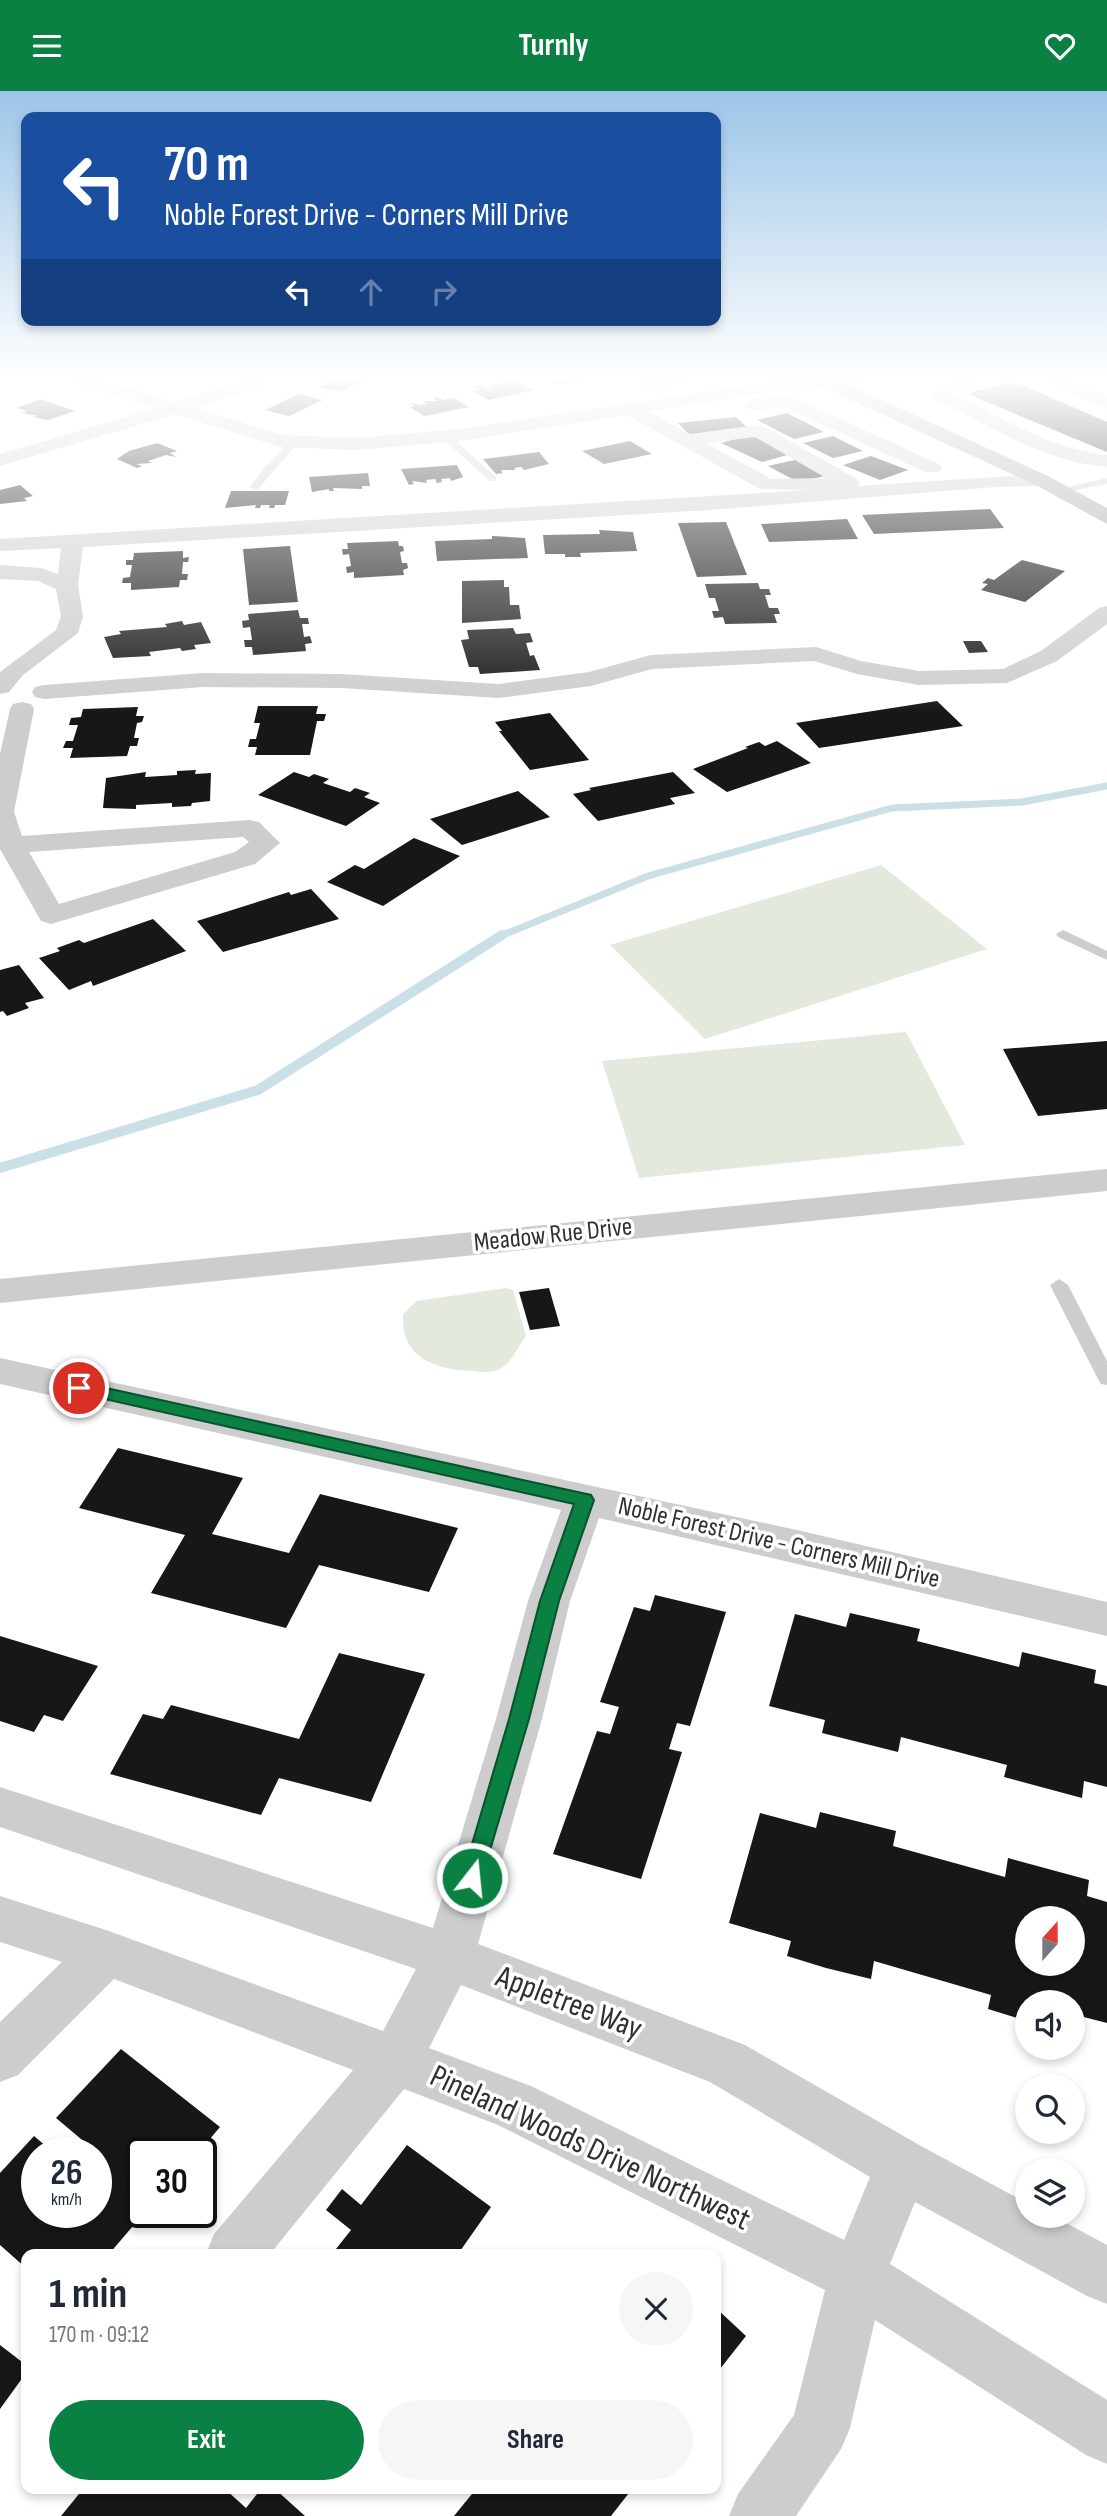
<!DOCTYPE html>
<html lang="en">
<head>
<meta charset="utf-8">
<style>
	:root { --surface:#fff; --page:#f6f6f7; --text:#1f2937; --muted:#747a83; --accent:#0b8043 }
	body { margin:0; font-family:"Sofia Sans Condensed",sans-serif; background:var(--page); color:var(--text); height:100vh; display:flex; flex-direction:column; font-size:26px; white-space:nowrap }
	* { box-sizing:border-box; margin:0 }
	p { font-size:23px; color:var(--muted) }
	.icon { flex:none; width:38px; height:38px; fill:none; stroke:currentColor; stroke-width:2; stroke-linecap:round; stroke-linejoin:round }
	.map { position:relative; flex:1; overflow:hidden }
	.sheet { position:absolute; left:21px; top:2158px; width:700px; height:245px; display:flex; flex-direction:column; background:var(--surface); border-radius:14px; box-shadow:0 4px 10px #0003 }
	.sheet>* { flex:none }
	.hud { position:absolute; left:21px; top:21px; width:700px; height:214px; border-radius:14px; box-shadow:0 4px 10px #0003; background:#1a4fa0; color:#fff; overflow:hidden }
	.needle { width:46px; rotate:21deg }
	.buttons { position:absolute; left:1015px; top:1815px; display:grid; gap:14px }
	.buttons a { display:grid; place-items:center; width:70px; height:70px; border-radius:50%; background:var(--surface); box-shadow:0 4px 10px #0003; font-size:35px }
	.speed { position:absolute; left:21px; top:2046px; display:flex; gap:14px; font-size:35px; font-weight:700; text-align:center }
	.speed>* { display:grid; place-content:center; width:91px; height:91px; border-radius:50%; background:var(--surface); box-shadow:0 4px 10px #0003; line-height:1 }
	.speed small { font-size:18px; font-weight:400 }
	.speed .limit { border:4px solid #111; border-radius:10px; background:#fff; color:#111 }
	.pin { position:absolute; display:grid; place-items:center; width:60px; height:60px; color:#fff; margin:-30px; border:4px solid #fff; border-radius:50%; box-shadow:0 2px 7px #0007 }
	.me { position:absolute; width:77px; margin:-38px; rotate:16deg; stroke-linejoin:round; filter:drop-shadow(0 0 5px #0008) }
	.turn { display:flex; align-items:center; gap:24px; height:147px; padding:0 28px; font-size:32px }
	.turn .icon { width:91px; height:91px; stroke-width:2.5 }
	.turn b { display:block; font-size:49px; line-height:60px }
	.lanes { display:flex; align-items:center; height:66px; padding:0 28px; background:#0003; justify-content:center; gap:35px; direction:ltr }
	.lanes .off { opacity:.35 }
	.round { display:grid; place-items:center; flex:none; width:74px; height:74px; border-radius:37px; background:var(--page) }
	.summary { display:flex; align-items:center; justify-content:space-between; height:119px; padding:0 28px }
	h1 { font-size:42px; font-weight:700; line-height:52px }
	.cta { display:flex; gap:14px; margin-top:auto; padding:14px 28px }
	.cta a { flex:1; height:80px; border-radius:42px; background:var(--accent); color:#fff; font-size:28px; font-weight:700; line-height:80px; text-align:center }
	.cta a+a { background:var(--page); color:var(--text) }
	header { display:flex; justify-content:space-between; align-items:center; height:91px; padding:0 28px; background:var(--accent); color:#fff; font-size:32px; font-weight:700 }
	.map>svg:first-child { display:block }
</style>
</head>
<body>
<header><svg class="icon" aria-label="menu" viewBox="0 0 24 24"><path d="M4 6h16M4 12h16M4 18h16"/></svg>Turnly<svg class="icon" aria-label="heart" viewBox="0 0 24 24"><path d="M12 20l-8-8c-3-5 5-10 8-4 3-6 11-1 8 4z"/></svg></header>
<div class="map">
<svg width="1107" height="2425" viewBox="0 0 1107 2425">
	<rect width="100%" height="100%" fill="#fff"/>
	<g fill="#e4e9dd">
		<path d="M 881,774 L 987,858 L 705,948 L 610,854 Z"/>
		<path d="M 906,941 L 965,1054 L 639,1087 L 602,970 Z"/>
		<path d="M 506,1197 L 513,1199 L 526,1245 C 518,1256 511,1273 498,1279 C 491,1282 479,1281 471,1280 C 434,1278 400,1266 403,1223 L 416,1210 Z"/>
	</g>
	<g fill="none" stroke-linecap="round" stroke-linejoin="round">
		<path stroke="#cbdfe7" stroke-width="7" d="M 498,846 L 648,785 L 892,717 L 1022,711 L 1107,695"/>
		<path stroke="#cbdfe7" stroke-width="10" d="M 0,1077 L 258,999 L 502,844"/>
	</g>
	<g fill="#171717" fill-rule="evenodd">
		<path d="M 343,284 L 361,284 L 371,286 L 341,301 L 318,296 Z"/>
		<path d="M 540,284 L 593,284 L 598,286 L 559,294 Z"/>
		<path d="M 513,288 L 534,299 L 488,309 L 473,300 L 480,298 L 475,295 L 481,294 L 487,298 L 493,296 L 487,293 L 503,294 L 497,291 L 514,292 L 508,289 Z"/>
		<path d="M 1007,292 L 1022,294 L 1107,331 L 1107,361 L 970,304 L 973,301 Z"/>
		<path d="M 299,303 L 323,309 L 289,325 L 265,319 Z"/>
		<path d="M 438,306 L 443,309 L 454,307 L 469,316 L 424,325 L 410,316 L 415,315 L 410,312 L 420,314 L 427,313 L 422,310 L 438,310 L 433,307 Z"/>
		<path d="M 41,308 L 75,320 L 48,329 L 33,326 L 38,325 L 22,322 L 27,320 L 16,317 Z"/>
		<path d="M 787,322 L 824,341 L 794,348 L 757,329 Z"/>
		<path d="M 736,326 L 749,338 L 690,345 L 678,332 Z"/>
		<path d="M 750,344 L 791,363 L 762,371 L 721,352 Z"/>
		<path d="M 833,345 L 863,360 L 833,367 L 803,352 Z"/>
		<path d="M 630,350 L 652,363 L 604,373 L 582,360 Z"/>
		<path d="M 157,352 L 177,360 L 170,362 L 176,366 L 166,364 L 148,370 L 152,372 L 136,373 L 142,375 L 137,377 L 117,368 L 129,360 Z"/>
		<path d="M 539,361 L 549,373 L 524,379 L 521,376 L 514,377 L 516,379 L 501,379 L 503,382 L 496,383 L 483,368 Z"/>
		<path d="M 871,365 L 908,379 L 880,389 L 843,374 Z"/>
		<path d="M 799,368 L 829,384 L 798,391 L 768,375 Z"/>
		<path d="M 457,374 L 463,386 L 451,390 L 450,387 L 441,388 L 442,391 L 437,392 L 435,388 L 426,389 L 427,392 L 412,390 L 414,393 L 409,394 L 401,378 Z"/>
		<path d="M 368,382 L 370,395 L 362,395 L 362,398 L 333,397 L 334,400 L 329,400 L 329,398 L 312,401 L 309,386 Z"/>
		<path d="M 20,394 L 33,405 L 24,407 L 27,410 L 0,413 L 0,399 Z"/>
		<path d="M 231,400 L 289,400 L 285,414 L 275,414 L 274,417 L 269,417 L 270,414 L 261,414 L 260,417 L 255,417 L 256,414 L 225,417 Z"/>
		<path d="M 990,418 L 1004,437 L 874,443 L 862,424 Z"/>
		<path d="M 847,428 L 858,448 L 769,451 L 761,433 Z"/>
		<path d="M 726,431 L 747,484 L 697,486 L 678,432 Z"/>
		<path d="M 599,439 L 633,441 L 637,460 L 580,462 L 581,466 L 565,466 L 565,463 L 545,463 L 543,444 L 600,443 Z"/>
		<path d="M 492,445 L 525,447 L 528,467 L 437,470 L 435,450 L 492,448 Z"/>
		<path d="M 398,450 L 399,455 L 403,455 L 404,460 L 400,461 L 402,472 L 407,472 L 408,477 L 403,479 L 404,484 L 354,487 L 354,481 L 347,482 L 346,476 L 351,475 L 349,463 L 343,464 L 342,458 L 348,458 L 347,452 Z"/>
		<path d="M 290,455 L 298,511 L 249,514 L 243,458 Z"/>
		<path d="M 183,460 L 183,467 L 189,466 L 188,471 L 183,471 L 182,483 L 188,483 L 187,489 L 180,489 L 179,496 L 131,499 L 131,492 L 122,492 L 123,487 L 130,486 L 132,474 L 126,474 L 126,469 L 133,469 L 134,462 Z"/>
		<path d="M 1022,469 L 1065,480 L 1025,511 L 981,499 L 988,493 L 982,492 L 988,487 L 994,489 Z"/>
		<path d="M 504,489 L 504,496 L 509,496 L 510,514 L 519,514 L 521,528 L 462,532 L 462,490 Z"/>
		<path d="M 758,492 L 760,498 L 769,498 L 771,504 L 765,504 L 769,517 L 778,517 L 780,523 L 774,523 L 777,532 L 725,533 L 723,526 L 714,527 L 712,520 L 719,520 L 715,507 L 709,507 L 705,493 Z"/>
		<path d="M 298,519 L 300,527 L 308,527 L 309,533 L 302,533 L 304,546 L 310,545 L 312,552 L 305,553 L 306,560 L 253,564 L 252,556 L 245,556 L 244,549 L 252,549 L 250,536 L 243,537 L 242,530 L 249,529 L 248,523 Z"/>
		<path d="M 182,530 L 184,534 L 201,531 L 211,552 L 194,554 L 196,558 L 182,560 L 180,557 L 149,561 L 151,565 L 113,567 L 104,546 L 121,543 L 119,540 L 167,536 L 165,533 Z"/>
		<path d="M 513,537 L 516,543 L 530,542 L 533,551 L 526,552 L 530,565 L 534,564 L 540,579 L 480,583 L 478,576 L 469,576 L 461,549 L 469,548 L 467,539 Z"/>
		<path d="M 963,550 L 981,550 L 988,561 L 969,562 Z"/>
		<path d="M 937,610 L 963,635 L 819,657 L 796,632 Z"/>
		<path d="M 258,615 L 318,615 L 316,623 L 326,623 L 324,630 L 317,630 L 310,664 L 255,664 L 257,656 L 248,656 L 250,648 L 256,648 L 260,632 L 254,632 Z"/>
		<path d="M 138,616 L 136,625 L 144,625 L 142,631 L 137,632 L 134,647 L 139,647 L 137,655 L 130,655 L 127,665 L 70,667 L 73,657 L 63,657 L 66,650 L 73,650 L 78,634 L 69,634 L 71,627 L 81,626 L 83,618 Z"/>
		<path d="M 550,622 L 589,669 L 530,679 L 499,640 L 502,640 L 495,631 Z"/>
		<path d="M 777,650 L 811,672 L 727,701 L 693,678 L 748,657 L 745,656 L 759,651 L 765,655 Z"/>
		<path d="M 196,679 L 195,683 L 211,682 L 210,710 L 192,712 L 191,715 L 172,716 L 172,712 L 136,714 L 136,718 L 103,717 L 106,687 L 146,681 L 145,686 L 177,684 L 177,680 Z"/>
		<path d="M 294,681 L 309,686 L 314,683 L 329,688 L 323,692 L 350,701 L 355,697 L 370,702 L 364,706 L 380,712 L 346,735 L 258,704 Z"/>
		<path d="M 673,681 L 695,702 L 670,707 L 675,713 L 598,730 L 573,703 L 591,699 L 589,697 Z"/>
		<path d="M 518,700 L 550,726 L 462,754 L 430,728 Z"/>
		<path d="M 414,747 L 460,765 L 383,815 L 327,791 L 355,774 L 364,778 Z"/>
		<path d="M 311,798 L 339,828 L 223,861 L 197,830 L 289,801 L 291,804 Z"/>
		<path d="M 153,828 L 186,860 L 93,895 L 91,890 L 69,899 L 39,867 L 60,860 L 57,857 L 79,849 L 84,852 Z"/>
		<path d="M 19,874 L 44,907 L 25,912 L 29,917 L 7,925 L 3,920 L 0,921 L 0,879 Z"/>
		<path d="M 1107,950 L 1107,1018 L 1038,1025 L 1003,958 Z"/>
		<path d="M 549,1197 L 560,1235 L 530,1239 L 519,1201 Z"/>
		<path d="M 118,1357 L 243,1387 L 212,1443 L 289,1462 L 320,1403 L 458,1437 L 429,1501 L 319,1474 L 286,1537 L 151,1502 L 185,1444 L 79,1417 Z"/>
		<path d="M 655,1504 L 726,1521 L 690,1635 L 677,1632 L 669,1658 L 682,1661 L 641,1788 L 553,1763 L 597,1640 L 610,1643 L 619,1616 L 600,1611 L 634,1516 L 650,1520 Z"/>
		<path d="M 850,1522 L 920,1538 L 917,1550 L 1019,1576 L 1022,1561 L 1096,1579 L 1094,1592 L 1107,1595 L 1107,1696 L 1084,1690 L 1082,1707 L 1004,1686 L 1007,1674 L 901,1646 L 898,1661 L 822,1642 L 825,1629 L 769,1615 L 795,1523 L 846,1536 Z"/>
		<path d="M 0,1545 L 98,1575 L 63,1630 L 44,1624 L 34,1641 L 0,1630 Z"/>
		<path d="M 339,1562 L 425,1583 L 371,1711 L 279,1687 L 261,1724 L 110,1683 L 143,1623 L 163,1628 L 171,1614 L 299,1648 Z"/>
		<path d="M 820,1721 L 896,1740 L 893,1755 L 1005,1786 L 1008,1767 L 1089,1789 L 1087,1805 L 1107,1811 L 1107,1932 L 1076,1924 L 1073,1935 L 1073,1911 L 1027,1911 L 1027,1930 L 988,1918 L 991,1904 L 874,1870 L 871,1888 L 826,1877 L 787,1865 L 791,1850 L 729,1832 L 760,1722 L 816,1737 ZM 1027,1827 L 1073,1827 L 1073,1872 L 1027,1872 Z"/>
		<path d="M 121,1958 L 220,2036 L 198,2062 L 142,2062 L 142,2121 L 145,2121 L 109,2163 L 26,2163 L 26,2177 L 0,2154 L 0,2082 L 34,2045 L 54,2062 L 37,2062 L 37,2121 L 96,2121 L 96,2068 L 100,2064 L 56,2027 Z"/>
		<path d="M 407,2054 L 491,2116 L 458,2163 L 332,2163 L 351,2139 L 326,2119 L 342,2098 L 361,2114 Z"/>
		<path d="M 716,2217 L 746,2245 L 716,2283 Z"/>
		<path d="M 0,2254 L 26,2274 L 26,2282 L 0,2318 Z"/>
		<path d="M 83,2398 L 225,2398 L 246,2417 L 261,2398 L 275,2398 L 305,2425 L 61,2425 Z"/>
		<path d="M 476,2398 L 632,2398 L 611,2425 L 454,2425 Z"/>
	</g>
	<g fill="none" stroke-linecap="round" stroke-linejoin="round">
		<g fill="#cdcdcd" fill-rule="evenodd">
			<path d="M 621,284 L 631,284 L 645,291 L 718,284 L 690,293 L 644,297 Z"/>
			<path d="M 442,343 L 448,343 L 496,386 L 496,390 L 490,390 L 442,347 Z"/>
			<path d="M 291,349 L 299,351 L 258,398 L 252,398 L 250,396 L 264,377 Z"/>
			<path d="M 1107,387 L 1107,393 L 1059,402 L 1054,399 Z"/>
			<path d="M 1063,839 L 1107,860 L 1107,869 L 1058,846 L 1056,843 Z"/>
			<path d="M 1059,1188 L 1068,1194 L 1107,1270 L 1107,1294 L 1101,1293 L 1098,1288 L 1050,1194 Z"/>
		</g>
		<g fill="#cdcdcd" fill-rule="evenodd">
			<path d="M 43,284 L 92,286 L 175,311 L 259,284 L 284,284 L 281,288 L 195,317 L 283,344 L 357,347 L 459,338 L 789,288 L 839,284 L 922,284 L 919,288 L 913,289 L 789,298 L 649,320 L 690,343 L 758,334 L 765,336 L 857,388 L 860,392 L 858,395 L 1041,383 L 1048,385 L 1051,389 L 1048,393 L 1041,395 L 996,396 L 710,419 L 83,456 L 78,494 L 83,525 L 78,542 L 23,584 L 9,601 L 0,603 L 0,581 L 56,539 L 61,525 L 56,498 L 38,490 L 0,488 L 0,474 L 41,477 L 58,483 L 61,457 L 0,460 L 0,448 L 808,399 L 760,398 L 627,324 L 459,350 L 357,359 L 281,356 L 175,323 L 0,375 L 0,363 L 156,317 L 89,296 L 46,288 ZM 755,346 L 826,387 L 771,388 L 706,352 Z"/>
			<path d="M 966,284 L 988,285 L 985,289 L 952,302 C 1001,326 1052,359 1107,364 L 1107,376 C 1045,371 989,335 935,308 L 932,304 L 938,295 Z"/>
			<path d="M 1041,284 L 1061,284 L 1107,305 L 1107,318 L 1043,289 Z"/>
			<path d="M 787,304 L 939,373 L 942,377 L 939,381 L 925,381 L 785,316 L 753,320 L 744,314 L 753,308 Z"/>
			<path d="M 1107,515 L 1107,533 L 1057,570 L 1007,592 L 919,594 L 857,583 L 814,570 L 652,578 L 591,595 L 498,607 L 342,597 L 203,596 L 44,608 L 35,606 L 32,601 L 35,596 L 44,594 L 203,582 L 342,583 L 498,593 L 589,581 L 651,564 L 816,556 L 861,570 L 919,580 L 1003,578 L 1041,560 L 1099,517 Z"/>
			<path d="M 22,611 L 31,613 L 34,618 L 14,721 L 22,745 L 249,729 L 259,731 L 280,752 L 255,773 L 61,830 L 51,833 L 41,830 L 0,758 L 0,663 L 10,618 L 13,613 ZM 243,746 L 249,751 L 235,761 L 59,813 L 29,761 Z"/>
			<path d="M 1107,1078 L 1107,1100 L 0,1212 L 0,1188 Z"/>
			<path d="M 0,1267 L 797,1439 L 1107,1511 L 1107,1545 L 599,1427 L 570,1510 L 542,1628 L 478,1853 L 745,1954 L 921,2055 L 1027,2112 L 1027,2124 L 1051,2124 L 1107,2154 L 1107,2213 L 1087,2205 L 915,2111 L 890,2173 L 1107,2309 L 1107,2373 L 1086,2364 L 875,2229 L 850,2337 L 841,2358 L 796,2425 L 729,2425 L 738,2403 L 794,2324 L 825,2199 L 498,2034 L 404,1998 L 270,2163 L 206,2163 L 214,2143 L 353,1979 L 114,1888 L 18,1984 L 0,1991 L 0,1931 L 62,1871 L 0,1851 L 0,1805 L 106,1839 L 383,1940 L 416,1878 L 0,1736 L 0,1696 L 433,1837 L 496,1628 L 528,1510 L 561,1419 L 0,1293 ZM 461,1894 L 710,1991 L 870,2086 L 844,2149 L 531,1995 L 429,1957 Z"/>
		</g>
		<path fill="#a8a8a8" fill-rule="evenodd" d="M 803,284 L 827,284 L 1048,385 L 1107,417 L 1107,433 L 1034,393 L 805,288 Z"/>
	</g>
	<linearGradient id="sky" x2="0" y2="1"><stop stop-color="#9cc5e8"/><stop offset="0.46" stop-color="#fff"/><stop offset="1" stop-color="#fff" stop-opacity="0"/></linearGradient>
	<rect width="1107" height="623" fill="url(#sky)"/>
	<path fill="#0b8043" stroke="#07532c" stroke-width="2" d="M 79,1291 L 591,1404 L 594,1409 L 559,1510 L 529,1628 L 480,1793 L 472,1796 L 465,1793 L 462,1787 L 509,1628 L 540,1510 L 574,1413 L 73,1301 L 71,1297 Z"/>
	<g text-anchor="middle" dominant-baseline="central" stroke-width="7" stroke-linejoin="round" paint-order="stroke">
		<g font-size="26" fill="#303030" stroke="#fff">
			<text transform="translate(553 1144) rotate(-6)">Meadow Rue Drive</text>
			<text transform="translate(779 1452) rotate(13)">Noble Forest Drive - Corners Mill Drive</text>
		</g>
		<g font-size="32" fill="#303030" stroke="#fff">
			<text transform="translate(569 1912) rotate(21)">Appletree Way</text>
			<text transform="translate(590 2057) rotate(25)">Pineland Woods Drive Northwest</text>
		</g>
	</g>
</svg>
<div class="buttons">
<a><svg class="needle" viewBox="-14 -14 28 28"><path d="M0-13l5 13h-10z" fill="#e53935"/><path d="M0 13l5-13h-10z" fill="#747a83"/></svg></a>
<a><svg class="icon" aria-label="sound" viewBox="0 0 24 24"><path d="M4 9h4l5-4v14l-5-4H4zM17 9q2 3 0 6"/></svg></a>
<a><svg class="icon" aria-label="search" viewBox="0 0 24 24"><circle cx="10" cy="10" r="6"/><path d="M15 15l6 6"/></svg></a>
<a><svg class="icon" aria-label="layers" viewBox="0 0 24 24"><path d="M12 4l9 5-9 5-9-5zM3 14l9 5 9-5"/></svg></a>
</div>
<div class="speed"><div>26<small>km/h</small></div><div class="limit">30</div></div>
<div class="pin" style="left:79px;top:1297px;background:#d93025"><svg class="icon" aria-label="arrive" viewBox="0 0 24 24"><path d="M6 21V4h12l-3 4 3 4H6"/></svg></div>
<svg class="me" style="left:472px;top:1787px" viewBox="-20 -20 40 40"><circle r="17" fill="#0b8043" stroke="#fff" stroke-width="3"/><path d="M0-11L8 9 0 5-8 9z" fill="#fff"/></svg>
<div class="hud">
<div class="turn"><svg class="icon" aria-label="left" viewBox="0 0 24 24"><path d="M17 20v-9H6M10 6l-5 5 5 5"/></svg><div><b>70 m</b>Noble Forest Drive - Corners Mill Drive</div></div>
<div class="lanes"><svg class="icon" aria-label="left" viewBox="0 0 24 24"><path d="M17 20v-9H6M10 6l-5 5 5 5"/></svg><svg class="icon off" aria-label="ahead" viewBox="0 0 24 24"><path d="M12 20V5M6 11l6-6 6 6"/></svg><svg class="icon off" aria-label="right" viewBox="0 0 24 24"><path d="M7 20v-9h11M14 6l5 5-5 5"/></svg></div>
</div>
<section class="sheet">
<div class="summary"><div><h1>1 min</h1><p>170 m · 09:12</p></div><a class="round"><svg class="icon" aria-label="close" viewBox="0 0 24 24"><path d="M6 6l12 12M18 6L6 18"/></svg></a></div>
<div class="cta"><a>Exit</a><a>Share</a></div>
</section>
</div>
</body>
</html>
